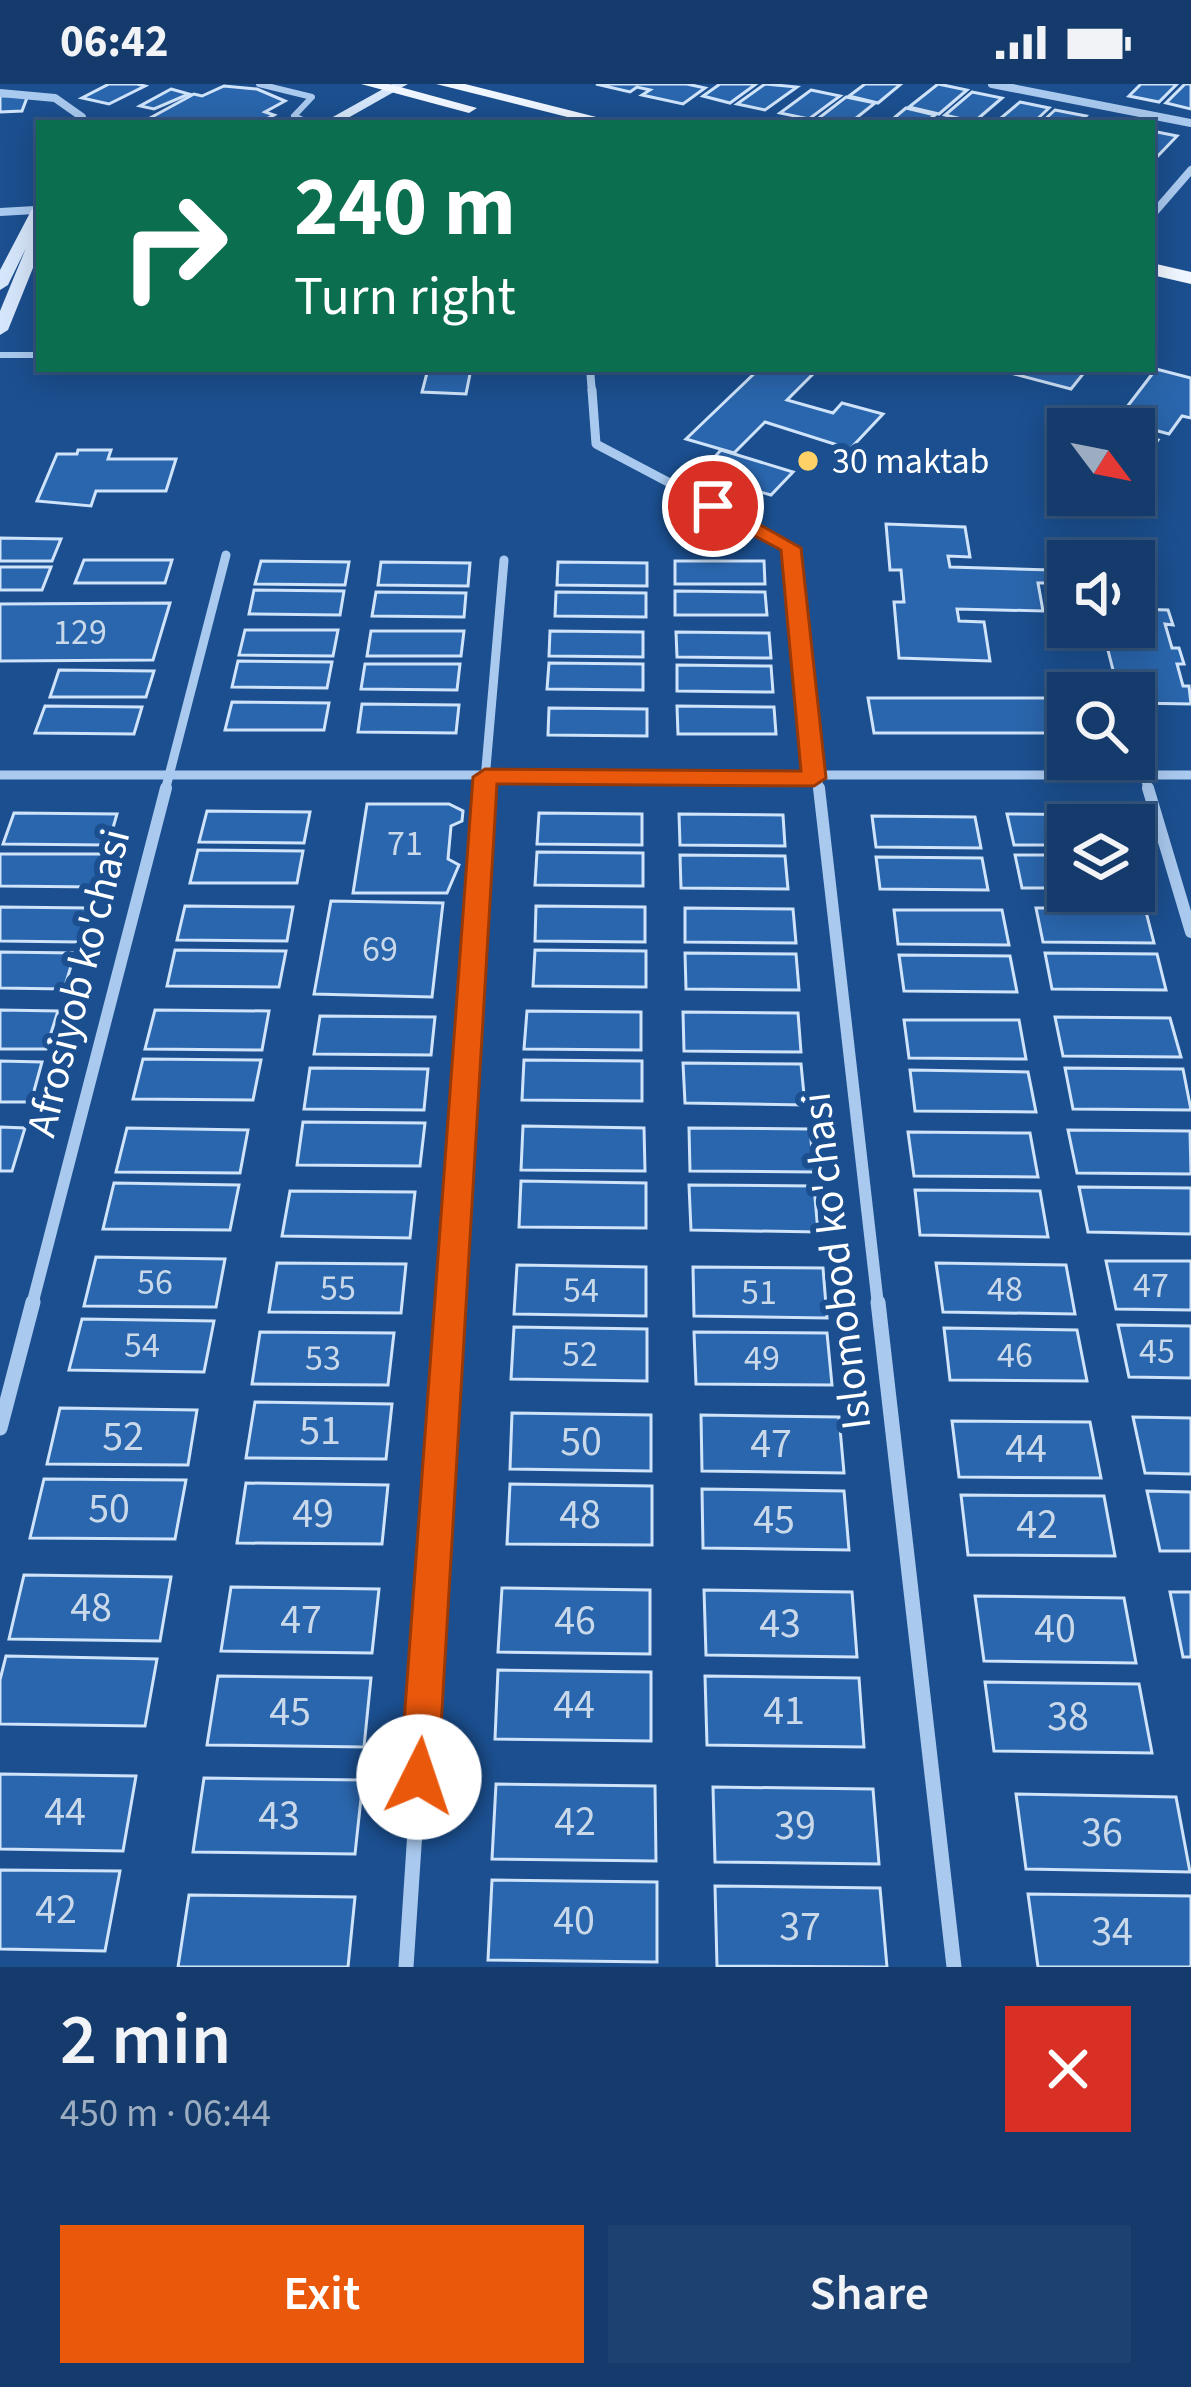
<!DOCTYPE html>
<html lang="en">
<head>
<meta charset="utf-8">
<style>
	:root { --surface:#143b6b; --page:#1d4271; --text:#f1f3f6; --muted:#9dadc1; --line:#33557e; --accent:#ea580c }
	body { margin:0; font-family:"Source Sans 3",sans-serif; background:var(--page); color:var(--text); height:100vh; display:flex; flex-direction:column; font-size:45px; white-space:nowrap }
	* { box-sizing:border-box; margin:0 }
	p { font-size:39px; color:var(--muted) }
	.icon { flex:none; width:66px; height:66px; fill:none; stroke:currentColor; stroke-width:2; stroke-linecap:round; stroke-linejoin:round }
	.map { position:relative; height:1883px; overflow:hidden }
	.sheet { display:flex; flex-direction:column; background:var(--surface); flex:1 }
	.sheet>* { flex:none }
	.top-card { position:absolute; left:36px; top:36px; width:1119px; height:252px; border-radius:0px; box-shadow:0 6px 30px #0003,0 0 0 3px var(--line); background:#0b6e4f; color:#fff; overflow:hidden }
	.needle { width:78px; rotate:122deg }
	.tools { position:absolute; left:1047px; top:324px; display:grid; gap:24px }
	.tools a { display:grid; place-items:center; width:108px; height:108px; border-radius:0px; background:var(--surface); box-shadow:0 6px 30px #0003,0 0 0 3px var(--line); font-size:60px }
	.pin { position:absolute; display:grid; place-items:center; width:102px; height:102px; color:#fff; margin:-51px; border:6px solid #fff; border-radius:50%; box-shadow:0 3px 12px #0007 }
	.me { position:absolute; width:132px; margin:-66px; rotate:4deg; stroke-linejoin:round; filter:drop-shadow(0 0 9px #0008) }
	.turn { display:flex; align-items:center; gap:42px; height:252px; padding:0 60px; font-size:54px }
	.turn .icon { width:156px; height:156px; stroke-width:2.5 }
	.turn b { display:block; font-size:84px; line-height:102px }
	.round { display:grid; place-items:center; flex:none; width:126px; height:126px; border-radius:0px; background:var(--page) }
	.head { display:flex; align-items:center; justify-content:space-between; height:204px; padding:0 60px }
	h1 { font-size:72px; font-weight:600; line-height:90px }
	.button { display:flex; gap:24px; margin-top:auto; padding:24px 60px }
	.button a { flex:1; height:138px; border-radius:0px; background:var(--accent); color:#fff; font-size:48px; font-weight:600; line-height:138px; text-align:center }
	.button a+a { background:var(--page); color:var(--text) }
	.status { display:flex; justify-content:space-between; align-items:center; height:84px; padding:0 60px; background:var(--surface); direction:ltr }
	.status svg { height:33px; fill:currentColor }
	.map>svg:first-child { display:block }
</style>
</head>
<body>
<div class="status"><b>06:42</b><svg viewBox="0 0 49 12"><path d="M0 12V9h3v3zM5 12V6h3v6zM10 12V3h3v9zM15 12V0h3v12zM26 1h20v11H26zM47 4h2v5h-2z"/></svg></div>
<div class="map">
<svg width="1191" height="1883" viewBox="0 0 1191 1883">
	<rect width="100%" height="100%" fill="#1b4f8f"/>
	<g fill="#2a66ad" stroke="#cfe3fa" stroke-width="3">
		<path d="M 109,0 L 137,0 L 145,2 L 109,20 L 82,14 Z"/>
		<path d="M 596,0 L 687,0 L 705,4 L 683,20 L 642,11 L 650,6 L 637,3 L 630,8 Z"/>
		<path d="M 720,0 L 756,0 L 730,19 L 703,12 Z"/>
		<path d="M 765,0 L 797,3 L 765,26 L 737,20 Z"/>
		<path d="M 865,0 L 901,0 L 878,19 L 849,12 Z"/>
		<path d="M 938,0 L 967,6 L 939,30 L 909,23 Z"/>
		<path d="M 1141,0 L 1177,0 L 1159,18 L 1129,12 Z"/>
		<path d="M 1185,0 L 1191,0 L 1191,25 L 1166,19 Z"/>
		<path d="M 224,2 L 257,5 L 285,17 L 265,28 L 274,31 L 259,39 L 167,39 L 150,34 L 194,10 L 202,12 Z"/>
		<path d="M 171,5 L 189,10 L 154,25 L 140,22 Z"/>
		<path d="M 811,6 L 840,12 L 809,35 L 780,29 Z"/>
		<path d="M 972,8 L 1002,14 L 974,38 L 945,31 Z"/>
		<path d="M 28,11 L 22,27 L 0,28 L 0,12 Z"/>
		<path d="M 846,13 L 875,19 L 850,39 L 815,37 Z"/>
		<path d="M 1020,18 L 1049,24 L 1033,39 L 995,39 Z"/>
		<path d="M 906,24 L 935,31 L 925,39 L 888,39 Z"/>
		<path d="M 1055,26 L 1086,32 L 1079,39 L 1041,39 Z"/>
		<path d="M 1152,47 L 1177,52 L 1152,78 Z"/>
		<path d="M 428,285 L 471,285 L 466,310 L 422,308 Z"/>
		<path d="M 759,285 L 818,285 L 787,316 L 833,329 L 842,319 L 883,330 L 850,365 L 765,338 L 734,369 L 686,355 Z"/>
		<path d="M 995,285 L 1087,285 L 1071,305 Z"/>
		<path d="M 1156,285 L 1191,294 L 1191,334 L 1182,332 L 1169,350 L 1117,336 Z"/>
		<path d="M 1134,350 L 1158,356 L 1134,391 Z"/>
		<path d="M 78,366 L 111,366 L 108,375 L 176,375 L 166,407 L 96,407 L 91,422 L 37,417 L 57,370 L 77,370 Z"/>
		<path d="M 721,366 L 793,388 L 771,411 L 698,391 Z"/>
		<path d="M 1068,386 L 1068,411 L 1120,411 L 1111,424 L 1052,408 Z"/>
		<path d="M 886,440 L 965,443 L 970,473 L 948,472 L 950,483 L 1051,486 L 1053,499 L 1038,499 L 1043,527 L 957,525 L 959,537 L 984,538 L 990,577 L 899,574 L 894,518 L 904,518 L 901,486 L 890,486 Z"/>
		<path d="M 0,454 L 61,455 L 52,477 L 0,477 Z"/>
		<path d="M 84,476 L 172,476 L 165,499 L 75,499 Z"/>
		<path d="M 261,477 L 349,478 L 345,501 L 255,500 Z"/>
		<path d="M 675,477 L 764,477 L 765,500 L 675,500 Z"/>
		<path d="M 381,478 L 470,479 L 468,502 L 378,501 Z"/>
		<path d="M 558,478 L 647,479 L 647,502 L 557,501 Z"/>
		<path d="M 0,483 L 51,483 L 42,506 L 0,506 Z"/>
		<path d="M 254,506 L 344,507 L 340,531 L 249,530 Z"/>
		<path d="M 675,507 L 765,508 L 767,531 L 675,531 Z"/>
		<path d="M 376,508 L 466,509 L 464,533 L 372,532 Z"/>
		<path d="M 556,508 L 646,509 L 646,533 L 555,532 Z"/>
		<path d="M 170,519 L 153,576 L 0,577 L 0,520 Z"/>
		<path d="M 1134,525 L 1168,526 L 1173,541 L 1165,540 L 1172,564 L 1179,564 L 1184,580 L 1177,580 L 1183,602 L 1189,602 L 1191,620 L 1134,619 L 1134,609 L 1119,609 L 1102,543 L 1134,543 Z"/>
		<path d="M 245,546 L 338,546 L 333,572 L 239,571 Z"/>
		<path d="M 371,547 L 464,547 L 461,572 L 367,572 Z"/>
		<path d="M 550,547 L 643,548 L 643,573 L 549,572 Z"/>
		<path d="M 676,548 L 769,549 L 771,574 L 677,573 Z"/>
		<path d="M 238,577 L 332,578 L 327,604 L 232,603 Z"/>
		<path d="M 549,579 L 643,580 L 643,606 L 547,605 Z"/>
		<path d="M 365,580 L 460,580 L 457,606 L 361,605 Z"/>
		<path d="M 677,581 L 771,582 L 773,608 L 677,607 Z"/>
		<path d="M 59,586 L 154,587 L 146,613 L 50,613 Z"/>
		<path d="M 868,614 L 1068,614 L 1068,649 L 874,649 Z"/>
		<path d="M 232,618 L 329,619 L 324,646 L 225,646 Z"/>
		<path d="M 362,620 L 459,621 L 456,649 L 358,648 Z"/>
		<path d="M 45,622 L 142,623 L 134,650 L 35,649 Z"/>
		<path d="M 677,622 L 774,623 L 776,650 L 678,650 Z"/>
		<path d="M 549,624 L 647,625 L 647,652 L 548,651 Z"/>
		<path d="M 367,720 L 449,720 L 463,727 L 462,737 L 451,742 L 448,775 L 459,781 L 447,809 L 353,809 Z"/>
		<path d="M 207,727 L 310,728 L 304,759 L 199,758 Z"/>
		<path d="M 14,729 L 117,730 L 108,761 L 3,760 Z"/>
		<path d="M 539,729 L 642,730 L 642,761 L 537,760 Z"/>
		<path d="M 679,730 L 783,731 L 785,762 L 680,761 Z"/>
		<path d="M 1007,730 L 1111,731 L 1113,741 L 1068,741 L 1068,761 L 1014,761 Z"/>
		<path d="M 872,732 L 975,733 L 981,764 L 876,763 Z"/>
		<path d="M 198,766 L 303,767 L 297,799 L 190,799 Z"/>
		<path d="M 537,768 L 643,769 L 643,802 L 535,801 Z"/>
		<path d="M 0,770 L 105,770 L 95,803 L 0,802 Z"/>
		<path d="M 680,771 L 785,772 L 788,805 L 681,804 Z"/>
		<path d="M 1015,771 L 1068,771 L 1068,804 L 1022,804 Z"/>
		<path d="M 876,773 L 982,774 L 988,806 L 880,805 Z"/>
		<path d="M 331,817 L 443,819 L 432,913 L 314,910 Z"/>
		<path d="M 185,822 L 293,823 L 287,857 L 177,856 Z"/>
		<path d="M 536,822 L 645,823 L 645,858 L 535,857 Z"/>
		<path d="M 0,823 L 89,824 L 79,858 L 0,857 Z"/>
		<path d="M 685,824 L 793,825 L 796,859 L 685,858 Z"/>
		<path d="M 1036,824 L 1145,824 L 1154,859 L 1043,858 Z"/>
		<path d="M 894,826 L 1002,826 L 1009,861 L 898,860 Z"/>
		<path d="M 175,866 L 286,867 L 279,903 L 167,902 Z"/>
		<path d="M 535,866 L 646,867 L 646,903 L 533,902 Z"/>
		<path d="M 0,868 L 75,869 L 64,905 L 0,904 Z"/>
		<path d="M 685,869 L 796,870 L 799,906 L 686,905 Z"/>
		<path d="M 1045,869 L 1157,870 L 1166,906 L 1052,905 Z"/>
		<path d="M 899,871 L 1010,872 L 1017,908 L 904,907 Z"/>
		<path d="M 0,926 L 58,927 L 46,965 L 0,965 Z"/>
		<path d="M 155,926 L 269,927 L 262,966 L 145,965 Z"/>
		<path d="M 527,927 L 641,928 L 641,966 L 524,965 Z"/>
		<path d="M 683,928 L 798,929 L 801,968 L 684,967 Z"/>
		<path d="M 320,932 L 435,933 L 431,971 L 314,970 Z"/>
		<path d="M 1055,933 L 1170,934 L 1181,973 L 1063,972 Z"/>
		<path d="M 904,936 L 1019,936 L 1026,975 L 909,974 Z"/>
		<path d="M 143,975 L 261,976 L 253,1016 L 133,1015 Z"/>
		<path d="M 524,976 L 642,977 L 642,1017 L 522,1016 Z"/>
		<path d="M 0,977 L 42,978 L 31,1018 L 0,1018 Z"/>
		<path d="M 683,979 L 801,980 L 805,1021 L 685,1019 Z"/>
		<path d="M 310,984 L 428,985 L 424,1026 L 304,1025 Z"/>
		<path d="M 1065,984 L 1183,985 L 1191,1026 L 1073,1025 Z"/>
		<path d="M 910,986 L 1028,988 L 1036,1028 L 915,1027 Z"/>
		<path d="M 303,1038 L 425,1039 L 420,1082 L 297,1081 Z"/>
		<path d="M 523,1042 L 644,1044 L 645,1087 L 521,1086 Z"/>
		<path d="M 0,1043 L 25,1044 L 12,1087 L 0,1087 Z"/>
		<path d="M 127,1044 L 248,1046 L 240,1089 L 116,1088 Z"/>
		<path d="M 689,1044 L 810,1045 L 814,1088 L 690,1087 Z"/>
		<path d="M 1068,1046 L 1190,1047 L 1191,1090 L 1077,1089 Z"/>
		<path d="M 908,1048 L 1030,1049 L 1038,1093 L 914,1092 Z"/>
		<path d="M 521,1097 L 646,1099 L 646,1144 L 519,1143 Z"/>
		<path d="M 114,1099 L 239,1101 L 230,1146 L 103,1145 Z"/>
		<path d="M 689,1101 L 814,1102 L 818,1148 L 691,1146 Z"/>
		<path d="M 1079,1103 L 1191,1104 L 1191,1150 L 1088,1148 Z"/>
		<path d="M 915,1106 L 1040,1107 L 1048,1153 L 920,1151 Z"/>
		<path d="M 290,1107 L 415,1108 L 410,1154 L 282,1152 Z"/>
		<path d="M 96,1173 L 225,1175 L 216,1223 L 84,1222 Z"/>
		<path d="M 1106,1177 L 1191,1177 L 1191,1226 L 1116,1225 Z"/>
		<path d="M 277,1179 L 406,1180 L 401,1229 L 269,1228 Z"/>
		<path d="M 936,1179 L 1066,1181 L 1075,1230 L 943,1228 Z"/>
		<path d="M 517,1181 L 646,1183 L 646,1232 L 514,1230 Z"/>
		<path d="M 693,1183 L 823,1184 L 827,1234 L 694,1232 Z"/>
		<path d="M 82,1235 L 214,1237 L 204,1288 L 69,1286 Z"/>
		<path d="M 1118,1241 L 1191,1242 L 1191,1294 L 1129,1293 Z"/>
		<path d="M 514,1243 L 647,1245 L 647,1297 L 511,1295 Z"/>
		<path d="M 944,1244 L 1077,1246 L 1087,1297 L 950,1296 Z"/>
		<path d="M 260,1248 L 394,1249 L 388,1301 L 252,1300 Z"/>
		<path d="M 694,1248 L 827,1249 L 832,1301 L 696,1300 Z"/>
		<path d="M 255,1318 L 392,1320 L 386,1375 L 246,1374 Z"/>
		<path d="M 60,1324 L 197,1326 L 188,1381 L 47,1380 Z"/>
		<path d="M 512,1329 L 651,1331 L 651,1387 L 510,1385 Z"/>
		<path d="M 701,1331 L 839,1333 L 844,1389 L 702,1387 Z"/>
		<path d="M 1133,1333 L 1191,1334 L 1191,1390 L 1145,1389 Z"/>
		<path d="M 952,1337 L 1090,1338 L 1101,1394 L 959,1393 Z"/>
		<path d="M 44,1395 L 186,1396 L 175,1455 L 30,1454 Z"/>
		<path d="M 246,1399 L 388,1401 L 382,1460 L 237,1459 Z"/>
		<path d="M 510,1400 L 652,1402 L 652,1461 L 507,1460 Z"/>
		<path d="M 702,1405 L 844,1407 L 849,1466 L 703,1464 Z"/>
		<path d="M 1147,1407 L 1191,1408 L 1191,1467 L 1160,1467 Z"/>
		<path d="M 961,1411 L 1104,1412 L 1115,1472 L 968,1471 Z"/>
		<path d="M 24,1491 L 171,1493 L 160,1557 L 9,1555 Z"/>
		<path d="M 231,1503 L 379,1505 L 372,1569 L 221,1567 Z"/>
		<path d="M 502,1504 L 650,1506 L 650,1570 L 498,1568 Z"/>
		<path d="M 704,1506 L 852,1508 L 857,1573 L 706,1571 Z"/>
		<path d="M 1170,1508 L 1191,1508 L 1191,1573 L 1183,1573 Z"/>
		<path d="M 975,1512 L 1124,1514 L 1136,1579 L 984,1577 Z"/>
		<path d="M 6,1572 L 157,1575 L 145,1642 L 0,1640 L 0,1596 Z"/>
		<path d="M 498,1586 L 651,1588 L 651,1657 L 495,1655 Z"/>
		<path d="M 218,1592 L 371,1594 L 364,1663 L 207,1661 Z"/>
		<path d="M 705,1592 L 859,1594 L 864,1663 L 707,1661 Z"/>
		<path d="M 985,1598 L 1139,1600 L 1152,1669 L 994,1667 Z"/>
		<path d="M 0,1690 L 136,1692 L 123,1767 L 0,1765 Z"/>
		<path d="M 204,1694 L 363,1696 L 355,1770 L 193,1768 Z"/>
		<path d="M 496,1700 L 655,1702 L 656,1777 L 492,1775 Z"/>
		<path d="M 713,1703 L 873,1705 L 879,1780 L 715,1778 Z"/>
		<path d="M 1016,1710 L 1176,1713 L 1190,1788 L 1026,1785 Z"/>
		<path d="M 0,1786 L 120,1787 L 105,1867 L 0,1865 Z"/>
		<path d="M 492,1796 L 657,1798 L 657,1878 L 488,1876 Z"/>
		<path d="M 715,1802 L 880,1804 L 887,1883 L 717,1882 Z"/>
		<path d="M 1028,1810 L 1191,1812 L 1191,1883 L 1038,1883 Z"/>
		<path d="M 189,1811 L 355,1813 L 348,1883 L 178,1883 Z"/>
	</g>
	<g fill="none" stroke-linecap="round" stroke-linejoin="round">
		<g stroke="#a9c9ee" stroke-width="6">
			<path d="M 259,0 L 312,13 L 294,32 L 309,39"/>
			<path d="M 0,271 L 39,271"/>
		</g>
		<g stroke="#a9c9ee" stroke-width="8">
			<path d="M 992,0 L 1191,39"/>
			<path d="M 0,9 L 55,14 L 82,33 L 80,39"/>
			<path d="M 0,128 L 35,126"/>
			<path d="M 1152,131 L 1191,86"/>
			<path d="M 590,285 L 592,309"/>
		</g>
		<g stroke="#a9c9ee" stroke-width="9">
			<path d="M 592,306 L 596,360 L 791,463 L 819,707"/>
			<path d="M 0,691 L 1191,691"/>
			<path d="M 1144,691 L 1149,707"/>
			<path d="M 165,707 L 226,471"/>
			<path d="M 484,707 L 504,476"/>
		</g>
		<g stroke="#a9c9ee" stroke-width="12">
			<path d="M 819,704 L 878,1221"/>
			<path d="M 1148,704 L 1191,848"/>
			<path d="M 32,1221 L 166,704"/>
			<path d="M 450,1221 L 484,704"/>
		</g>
		<g stroke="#a9c9ee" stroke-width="15">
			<path d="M 878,1218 L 954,1883"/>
			<path d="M 0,1344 L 33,1218"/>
			<path d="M 406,1883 L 450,1218"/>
		</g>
		<g fill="#d6e6fa" fill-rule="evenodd">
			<path d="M 392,0 L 408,0 L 339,39 L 322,39 Z"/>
			<path d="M 39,121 L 35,148 L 39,147 L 39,169 L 8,246 L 0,251 L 0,227 L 26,164 L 8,201 L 0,206 L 0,186 L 32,125 Z"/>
		</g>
		<g fill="#f0f6ff" fill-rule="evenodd">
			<path d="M 361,0 L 389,0 L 477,24 L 469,29 Z"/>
			<path d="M 436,0 L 465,0 L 620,39 L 591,39 Z"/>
			<path d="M 1152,179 L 1191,188 L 1191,200 L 1152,191 Z"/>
		</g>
	</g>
	<path fill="#ea580c" stroke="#983908" stroke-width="3" d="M 706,418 L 720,418 L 801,464 L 826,694 L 814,702 L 497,700 L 438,1693 L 432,1706 L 419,1711 L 406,1706 L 400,1693 L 473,693 L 485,685 L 801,687 L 781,466 L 706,426 Z"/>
	<circle fill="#ffd166" stroke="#1b4f8f" stroke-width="4.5" cx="808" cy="377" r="12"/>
	<g text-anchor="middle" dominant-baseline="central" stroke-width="12" stroke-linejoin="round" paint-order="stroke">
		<g font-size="36" fill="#fff" stroke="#1b4f8f" text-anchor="start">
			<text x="832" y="377">30 maktab</text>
		</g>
		<g font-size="36" fill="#cad9ea">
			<text x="80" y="548">129</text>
			<text x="405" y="759">71</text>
			<text x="380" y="865">69</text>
			<text x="155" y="1198">56</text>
			<text x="1151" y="1201">47</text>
			<text x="338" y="1204">55</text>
			<text x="1005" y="1205">48</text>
			<text x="581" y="1206">54</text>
			<text x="759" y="1208">51</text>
			<text x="142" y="1261">54</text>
			<text x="1157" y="1267">45</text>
			<text x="580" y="1270">52</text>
			<text x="1015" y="1271">46</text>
			<text x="323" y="1274">53</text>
			<text x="762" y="1274">49</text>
		</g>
		<g font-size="42" fill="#fff" stroke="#1b4f8f">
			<text transform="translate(79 899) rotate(-76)">Afrosiyob ko'chasi</text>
			<text transform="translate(837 1177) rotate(-97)">Islomobod ko'chasi</text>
		</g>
		<g font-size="42" fill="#cad9ea">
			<text x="320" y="1347">51</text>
			<text x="123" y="1353">52</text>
			<text x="581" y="1358">50</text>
			<text x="771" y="1360">47</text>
			<text x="1026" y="1365">44</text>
			<text x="109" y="1425">50</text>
			<text x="313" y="1430">49</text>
			<text x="580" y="1431">48</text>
			<text x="774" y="1436">45</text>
			<text x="1037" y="1441">42</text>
			<text x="91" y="1524">48</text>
			<text x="301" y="1536">47</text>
			<text x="575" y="1537">46</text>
			<text x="780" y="1540">43</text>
			<text x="1055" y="1545">40</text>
			<text x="574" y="1621">44</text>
			<text x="784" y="1627">41</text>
			<text x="290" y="1628">45</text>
			<text x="1068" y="1633">38</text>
			<text x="65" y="1728">44</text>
			<text x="279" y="1732">43</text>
			<text x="575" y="1738">42</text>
			<text x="795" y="1742">39</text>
			<text x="1102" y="1749">36</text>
			<text x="56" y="1826">42</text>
			<text x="574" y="1837">40</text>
			<text x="800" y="1843">37</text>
			<text x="1112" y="1848">34</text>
		</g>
	</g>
</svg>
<div class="tools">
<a><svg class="needle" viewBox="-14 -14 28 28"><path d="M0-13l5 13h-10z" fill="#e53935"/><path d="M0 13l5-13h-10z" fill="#9dadc1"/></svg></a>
<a><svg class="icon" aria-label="sound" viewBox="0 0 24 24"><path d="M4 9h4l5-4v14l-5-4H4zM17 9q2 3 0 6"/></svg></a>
<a><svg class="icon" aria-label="search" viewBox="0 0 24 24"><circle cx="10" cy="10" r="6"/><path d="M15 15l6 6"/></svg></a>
<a><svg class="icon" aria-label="layers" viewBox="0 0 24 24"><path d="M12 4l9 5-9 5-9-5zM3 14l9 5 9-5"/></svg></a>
</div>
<div class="pin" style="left:713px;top:422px;background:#d93025"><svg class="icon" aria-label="arrive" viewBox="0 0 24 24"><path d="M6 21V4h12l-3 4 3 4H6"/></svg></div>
<svg class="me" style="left:419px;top:1693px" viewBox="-20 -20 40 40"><circle r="19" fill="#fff"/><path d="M0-13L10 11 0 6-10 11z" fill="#ea580c"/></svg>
<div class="top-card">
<div class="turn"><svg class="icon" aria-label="right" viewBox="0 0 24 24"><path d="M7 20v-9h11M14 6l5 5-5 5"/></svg><div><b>240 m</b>Turn right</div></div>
</div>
</div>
<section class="sheet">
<div class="head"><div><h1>2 min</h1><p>450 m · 06:44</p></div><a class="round" style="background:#d93025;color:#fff"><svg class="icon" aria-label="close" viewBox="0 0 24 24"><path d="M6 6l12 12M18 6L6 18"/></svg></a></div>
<div class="button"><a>Exit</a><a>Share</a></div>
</section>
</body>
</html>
